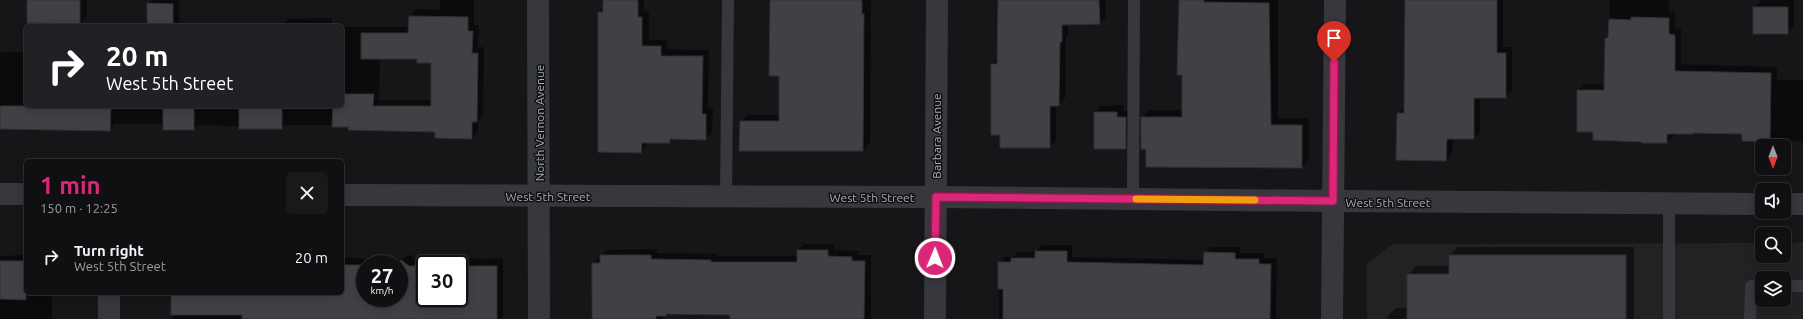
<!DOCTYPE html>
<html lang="en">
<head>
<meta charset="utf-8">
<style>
	:root { --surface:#101012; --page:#19191b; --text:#f1f3f6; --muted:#9c9d9f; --line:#303032; --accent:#db2777 }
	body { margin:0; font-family:Ubuntu,sans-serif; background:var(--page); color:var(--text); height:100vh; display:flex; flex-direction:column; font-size:15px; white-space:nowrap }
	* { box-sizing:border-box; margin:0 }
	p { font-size:13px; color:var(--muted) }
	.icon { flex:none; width:22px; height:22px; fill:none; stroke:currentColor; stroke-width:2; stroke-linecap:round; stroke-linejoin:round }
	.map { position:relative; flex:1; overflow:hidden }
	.side { position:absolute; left:24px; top:159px; width:320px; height:136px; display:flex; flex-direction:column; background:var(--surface); border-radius:6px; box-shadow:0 2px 10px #0003,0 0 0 1px var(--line) }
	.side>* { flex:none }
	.hud { position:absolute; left:24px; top:24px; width:320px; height:84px; border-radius:6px; box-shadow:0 2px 10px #0003,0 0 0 1px var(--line); background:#202124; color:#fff; overflow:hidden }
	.needle { width:26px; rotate:180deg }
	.tools { position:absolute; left:1755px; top:139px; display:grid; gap:8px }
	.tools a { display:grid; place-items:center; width:36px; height:36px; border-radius:6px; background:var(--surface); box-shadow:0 2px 10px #0003,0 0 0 1px var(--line); font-size:20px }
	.speed { position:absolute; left:356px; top:255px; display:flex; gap:8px; font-size:20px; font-weight:700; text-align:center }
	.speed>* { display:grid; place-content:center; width:52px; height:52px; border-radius:50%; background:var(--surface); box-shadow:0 2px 10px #0003,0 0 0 1px var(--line); line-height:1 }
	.speed small { font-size:10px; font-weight:400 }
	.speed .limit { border:2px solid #111; border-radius:6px; background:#fff; color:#111 }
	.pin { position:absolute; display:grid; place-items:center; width:34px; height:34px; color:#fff; margin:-41px -17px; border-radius:50% 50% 50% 0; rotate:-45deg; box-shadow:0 0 4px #0007 }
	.pin .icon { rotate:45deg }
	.me { position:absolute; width:44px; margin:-22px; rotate:1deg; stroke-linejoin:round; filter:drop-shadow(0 0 3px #0008) }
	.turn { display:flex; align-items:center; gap:14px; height:84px; padding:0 16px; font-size:18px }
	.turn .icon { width:52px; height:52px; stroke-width:2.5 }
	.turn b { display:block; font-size:28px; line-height:34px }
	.round { display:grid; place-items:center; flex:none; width:42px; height:42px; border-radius:6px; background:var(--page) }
	.summary { display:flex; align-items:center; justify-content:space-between; height:68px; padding:0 16px }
	h1 { font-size:24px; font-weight:600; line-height:30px; color:var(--accent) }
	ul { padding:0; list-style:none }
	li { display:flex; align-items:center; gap:12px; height:60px; padding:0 16px }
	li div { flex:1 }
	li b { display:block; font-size:15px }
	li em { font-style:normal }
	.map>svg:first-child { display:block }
</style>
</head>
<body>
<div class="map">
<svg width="1803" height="319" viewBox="0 0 1803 319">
	<rect width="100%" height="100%" fill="#161618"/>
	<path fill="#222225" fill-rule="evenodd" d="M 1803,242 L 1803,319 L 1367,319 L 1367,263 L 1393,244 L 1762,243 L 1762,256 L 1784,256 L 1784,243 ZM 1762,278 L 1784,278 L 1784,300 L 1762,300 Z"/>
	<g fill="#0007" fill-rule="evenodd">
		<path d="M 28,0 L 87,0 L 87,16 L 80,23 L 58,22 L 58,26 L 28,26 Z"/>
		<path d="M 152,0 L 179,0 L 179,26 L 148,26 L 148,4 Z"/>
		<path d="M 440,0 L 474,0 L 474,25 L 479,25 L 478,47 L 484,47 L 483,115 L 478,120 L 478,131 L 472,138 L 436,131 L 333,125 L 284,125 L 281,128 L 198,125 L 194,129 L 164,124 L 115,124 L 109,130 L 0,128 L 0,52 L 26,52 L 26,106 L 342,106 L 342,27 L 409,27 L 410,16 L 416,9 L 440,10 ZM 380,58 L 418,58 L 432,62 L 432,100 L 379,100 Z"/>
		<path d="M 604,0 L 644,0 L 644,11 L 649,11 L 649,40 L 667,40 L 667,49 L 709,50 L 708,108 L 713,108 L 712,132 L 706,139 L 674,138 L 670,142 L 648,142 L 647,145 L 641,152 L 599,151 L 599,12 L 604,7 Z"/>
		<path d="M 771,0 L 871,0 L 870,143 L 863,150 L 740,150 L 741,122 L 747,115 L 780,115 L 780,75 Z"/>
		<path d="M 999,0 L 1105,0 L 1106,17 L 1099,23 L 1068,24 L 1068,35 L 1066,37 L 1065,98 L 1058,105 L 1056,105 L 1056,140 L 1050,147 L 1001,134 L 992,85 L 992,64 L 998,58 Z"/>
		<path d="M 1178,0 L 1278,0 L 1278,118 L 1309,118 L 1309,159 L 1302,167 L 1147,148 L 1142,117 L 1149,110 L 1183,110 L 1183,74 L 1178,74 Z"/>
		<path d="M 1406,0 L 1503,0 L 1503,47 L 1512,47 L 1512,90 L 1506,97 L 1480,97 L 1480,132 L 1474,138 L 1453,138 L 1452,153 L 1446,160 L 1398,114 L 1405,107 Z"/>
		<path d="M 1610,0 L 1669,0 L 1669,12 L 1675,12 L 1675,28 L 1681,29 L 1681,64 L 1777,67 L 1777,80 L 1803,80 L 1803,141 L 1743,140 L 1743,133 L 1694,132 L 1674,133 L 1674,136 L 1667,142 L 1594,139 L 1594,131 L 1578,90 L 1585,84 L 1605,84 L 1606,39 L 1609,36 Z"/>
		<path d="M 1761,0 L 1794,0 L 1794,26 L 1787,33 L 1754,8 Z"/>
		<path d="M 332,18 L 332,26 L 271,26 L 281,26 L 288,19 Z"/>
		<path d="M 1124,105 L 1124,111 L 1132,111 L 1132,141 L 1125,148 L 1095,112 L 1101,106 Z"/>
		<path d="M 804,244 L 834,244 L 834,250 L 858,251 L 858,255 L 871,255 L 871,319 L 731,319 L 731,314 L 668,313 L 662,315 L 662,319 L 591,319 L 593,263 L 607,250 L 657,249 L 657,253 L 717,254 L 717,256 L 798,256 L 798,250 Z"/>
		<path d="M 1042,245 L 1072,245 L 1072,257 L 1204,260 L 1205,253 L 1211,247 L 1240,247 L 1240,253 L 1264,253 L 1264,258 L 1277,258 L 1276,319 L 999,319 L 999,263 L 1005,257 L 1013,257 L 1018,252 L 1036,252 Z"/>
		<path d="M 1458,247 L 1634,247 L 1634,319 L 1388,319 L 1388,316 L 1396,308 L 1408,308 L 1408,275 L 1416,266 L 1450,266 L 1450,255 Z"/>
		<path d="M 408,254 L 416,260 L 503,258 L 503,316 L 500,319 L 172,319 L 172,293 L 342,293 L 342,257 L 368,259 L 403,259 ZM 365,264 L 399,264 L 399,298 L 365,298 ZM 425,264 L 459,264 L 459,298 L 425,298 Z"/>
		<path d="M 26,255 L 26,293 L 52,293 L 52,319 L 0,319 L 0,256 Z"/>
	</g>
	<g fill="#404145" stroke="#303034">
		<path d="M 27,0 L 80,0 L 80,24 L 27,23 Z"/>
		<path d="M 603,0 L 638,0 L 638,17 L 642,17 L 642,46 L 661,46 L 661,56 L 703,56 L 702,114 L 706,114 L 706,140 L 670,139 L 670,143 L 642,143 L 641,153 L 598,152 L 598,12 L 603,12 Z"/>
		<path d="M 770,0 L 862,0 L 862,14 L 864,14 L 863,151 L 739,151 L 740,121 L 779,121 L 779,76 L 769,76 Z"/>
		<path d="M 998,0 L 1099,0 L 1100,24 L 1062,25 L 1062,42 L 1060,42 L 1059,106 L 1050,106 L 1050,148 L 1000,148 L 1000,135 L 991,135 L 991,64 L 997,64 Z"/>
		<path d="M 1179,0 L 1204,0 L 1204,2 L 1269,3 L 1271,125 L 1302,125 L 1302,168 L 1146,167 L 1146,149 L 1141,149 L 1141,117 L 1182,117 L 1182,75 L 1177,75 Z"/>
		<path d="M 1405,0 L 1497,0 L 1497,53 L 1506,53 L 1506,98 L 1474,98 L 1474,139 L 1447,139 L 1446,161 L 1396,160 L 1397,113 L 1404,113 Z"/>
		<path d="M 147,3 L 173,4 L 173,26 L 147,26 Z"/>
		<rect x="1753" y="7" width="35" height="27"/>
		<path d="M 409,16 L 468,17 L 468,31 L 473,31 L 472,53 L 478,53 L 477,122 L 472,122 L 472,139 L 435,138 L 435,132 L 348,130 L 349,127 L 332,127 L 333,106 L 342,106 L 342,94 L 374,94 L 373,106 L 431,106 L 431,63 L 417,63 L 417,59 L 361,59 L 361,33 L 408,33 Z"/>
		<path d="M 1631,17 L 1669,18 L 1669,34 L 1675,35 L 1675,71 L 1771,73 L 1770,142 L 1742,141 L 1742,134 L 1693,133 L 1693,134 L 1667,134 L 1667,143 L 1642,143 L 1642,142 L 1593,140 L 1593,132 L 1577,132 L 1577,90 L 1604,90 L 1605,38 L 1608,38 L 1609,19 L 1631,20 Z"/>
		<path d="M 0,106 L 111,106 L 110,131 L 0,129 Z"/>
		<rect x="163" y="106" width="31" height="24"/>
		<rect x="239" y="106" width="43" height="23"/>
		<path d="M 1094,112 L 1117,112 L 1117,117 L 1126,117 L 1126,149 L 1094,149 Z"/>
		<path d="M 797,250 L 828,250 L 828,256 L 852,257 L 852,261 L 865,261 L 864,319 L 730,319 L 730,315 L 666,314 L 666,316 L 656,316 L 656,319 L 592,319 L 592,263 L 600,263 L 600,255 L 651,255 L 651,259 L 711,260 L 711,262 L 797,262 Z"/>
		<path d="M 1035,251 L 1067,251 L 1067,262 L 1203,265 L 1204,252 L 1235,253 L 1235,259 L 1259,259 L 1259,264 L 1271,264 L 1270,319 L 1003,319 L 1003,289 L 998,289 L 998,262 L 1011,262 L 1011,258 L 1035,258 Z"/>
		<path d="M 1449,255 L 1626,255 L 1626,319 L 1407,319 L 1407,274 L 1449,274 Z"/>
		<path d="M 401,260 L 409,266 L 425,266 L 425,298 L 459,298 L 459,266 L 497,266 L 497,319 L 242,319 L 242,315 L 171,315 L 171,293 L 342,293 L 342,265 L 365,265 L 365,298 L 399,298 L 399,264 L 397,264 Z"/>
		<path d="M 0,261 L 26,261 L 26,300 L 0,299 Z"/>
	</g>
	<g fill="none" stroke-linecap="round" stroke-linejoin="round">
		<g stroke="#37383d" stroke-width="12">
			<path d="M 726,197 L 728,0"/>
			<path d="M 1133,199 L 1134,0"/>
			<path d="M 1784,286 L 1803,286"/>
			<path d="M 1669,319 L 1669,203"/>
			<path d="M 1750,319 L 1751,286 L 1762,286"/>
		</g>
		<g stroke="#37383d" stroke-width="22">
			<path d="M 538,0 L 539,319"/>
			<path d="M 0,194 L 26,194"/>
			<path d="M 342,195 L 936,197 L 1333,201"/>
			<path d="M 109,319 L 109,293"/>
			<path d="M 935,319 L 937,0"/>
		</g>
		<g stroke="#37383d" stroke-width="22">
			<path d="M 1333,201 L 1762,204"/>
			<path d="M 1784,204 L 1803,204"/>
			<path d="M 1332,319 L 1335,0"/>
		</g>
	</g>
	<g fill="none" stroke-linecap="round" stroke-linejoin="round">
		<g stroke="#8e194d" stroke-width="10">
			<path id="route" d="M 935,258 L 936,197 L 1333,201 L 1334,62"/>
		</g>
		<use href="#route" stroke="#db2777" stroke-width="7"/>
		<path stroke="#f59e0b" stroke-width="7" d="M 1136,199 L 1255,200"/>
	</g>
	<g text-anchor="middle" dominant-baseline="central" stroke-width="3" stroke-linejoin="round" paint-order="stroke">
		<g font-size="12" fill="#a8adb8" stroke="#111113">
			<text transform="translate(539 123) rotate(-90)">North Vernon Avenue</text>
			<text transform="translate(936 136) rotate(-90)">Barbara Avenue</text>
			<text x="548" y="196">West 5th Street</text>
			<text x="872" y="197">West 5th Street</text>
			<text x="1388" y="202">West 5th Street</text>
		</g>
	</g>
</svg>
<div class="tools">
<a><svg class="needle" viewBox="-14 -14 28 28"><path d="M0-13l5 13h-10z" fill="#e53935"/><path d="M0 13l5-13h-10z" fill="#9c9d9f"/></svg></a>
<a><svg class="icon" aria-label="sound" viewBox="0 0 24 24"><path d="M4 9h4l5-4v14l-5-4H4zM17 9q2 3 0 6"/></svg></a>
<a><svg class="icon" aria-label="search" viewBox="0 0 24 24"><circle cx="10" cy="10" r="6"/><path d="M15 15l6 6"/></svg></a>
<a><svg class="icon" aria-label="layers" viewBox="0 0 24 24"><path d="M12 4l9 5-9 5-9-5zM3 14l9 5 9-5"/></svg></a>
</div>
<div class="speed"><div>27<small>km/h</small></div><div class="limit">30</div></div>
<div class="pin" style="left:1334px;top:62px;background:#d93025"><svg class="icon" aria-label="arrive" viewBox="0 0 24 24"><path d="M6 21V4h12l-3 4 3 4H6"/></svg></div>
<svg class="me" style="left:935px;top:258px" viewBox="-20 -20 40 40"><circle r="17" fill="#db2777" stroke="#fff" stroke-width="3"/><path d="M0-11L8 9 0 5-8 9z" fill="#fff"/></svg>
<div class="hud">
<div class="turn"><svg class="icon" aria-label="right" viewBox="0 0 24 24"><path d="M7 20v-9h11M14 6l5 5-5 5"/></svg><div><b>20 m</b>West 5th Street</div></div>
</div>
<section class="side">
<div class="summary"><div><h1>1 min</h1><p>150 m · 12:25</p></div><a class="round"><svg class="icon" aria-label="close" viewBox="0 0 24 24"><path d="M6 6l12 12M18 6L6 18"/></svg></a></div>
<ul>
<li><svg class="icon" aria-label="right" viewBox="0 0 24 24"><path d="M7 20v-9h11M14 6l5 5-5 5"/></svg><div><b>Turn right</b><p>West 5th Street</p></div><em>20 m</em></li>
</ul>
</section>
</div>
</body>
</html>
